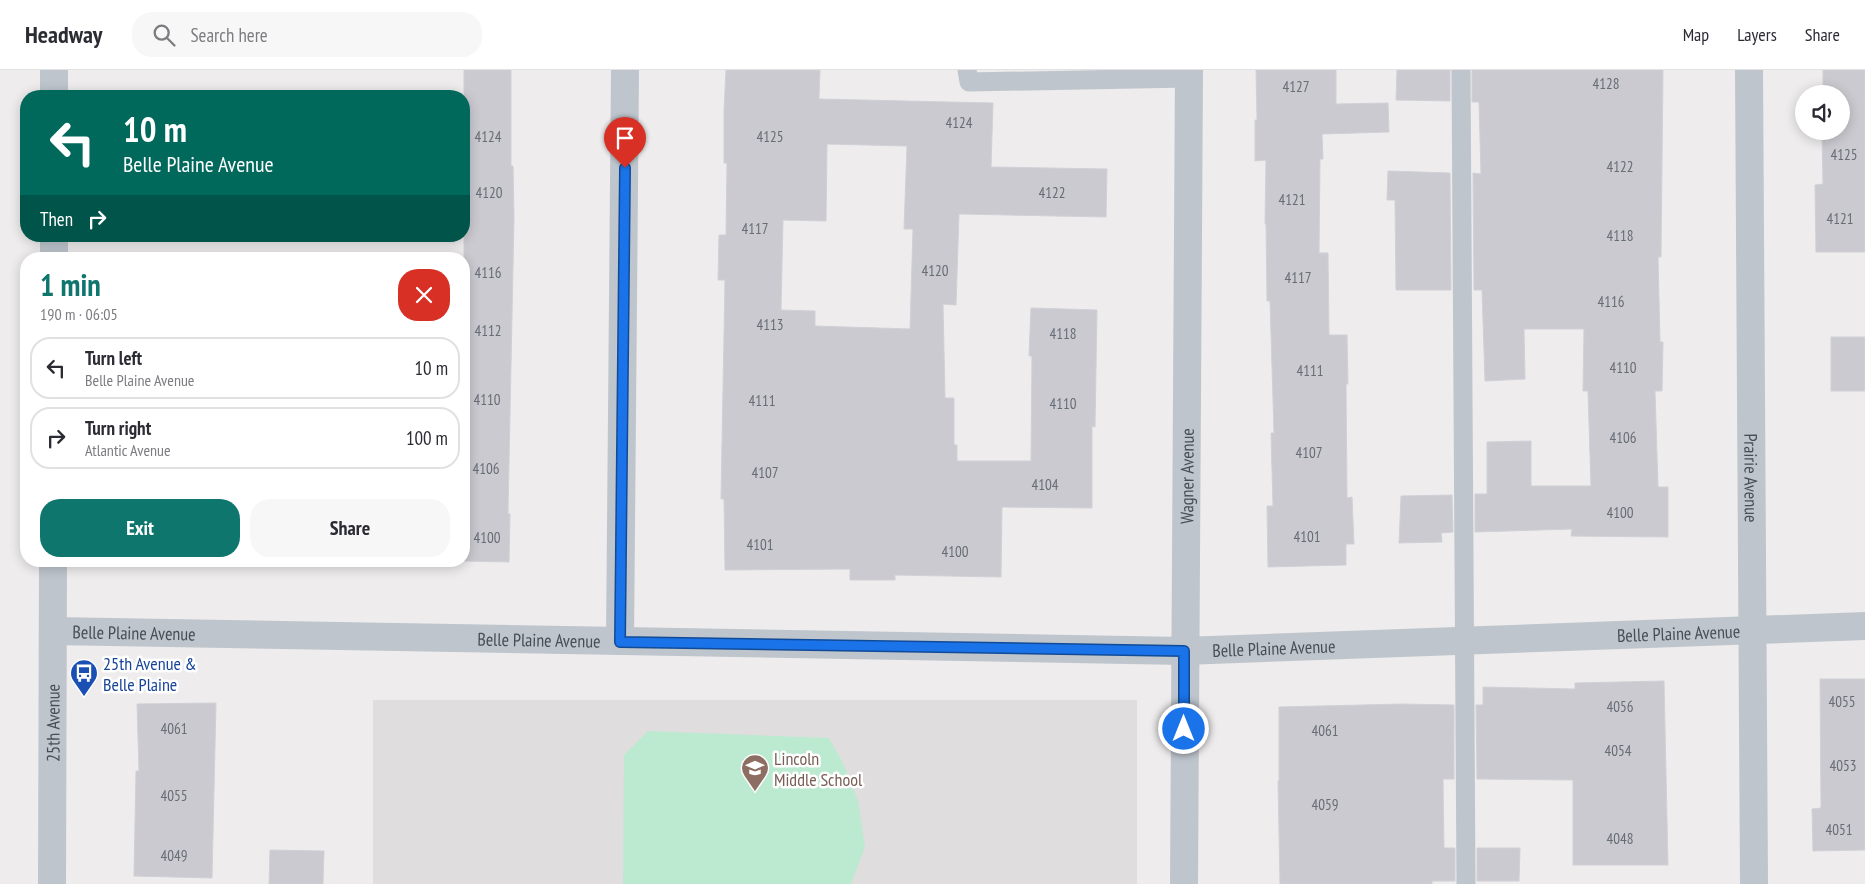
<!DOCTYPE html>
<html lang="en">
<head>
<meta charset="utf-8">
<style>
	:root { --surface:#fff; --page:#f7f7f7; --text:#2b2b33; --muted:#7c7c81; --line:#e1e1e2; --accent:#0f766e }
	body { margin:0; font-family:"PT Sans Narrow",sans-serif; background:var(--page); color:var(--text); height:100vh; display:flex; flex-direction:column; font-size:19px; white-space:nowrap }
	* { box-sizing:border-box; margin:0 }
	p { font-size:16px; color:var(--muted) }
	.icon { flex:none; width:28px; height:28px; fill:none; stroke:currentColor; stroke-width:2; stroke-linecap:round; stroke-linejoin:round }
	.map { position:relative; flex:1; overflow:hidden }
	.drawer { position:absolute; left:20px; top:182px; width:450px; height:315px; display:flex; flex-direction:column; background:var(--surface); border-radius:20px; box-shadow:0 2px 12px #0003 }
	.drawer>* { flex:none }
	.banner { position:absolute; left:20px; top:20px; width:450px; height:152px; border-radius:20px; box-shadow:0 2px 12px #0003; background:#00695c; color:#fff; overflow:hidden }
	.fabs { position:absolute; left:1795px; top:15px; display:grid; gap:10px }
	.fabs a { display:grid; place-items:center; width:55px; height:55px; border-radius:50%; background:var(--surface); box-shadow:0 2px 12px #0003; font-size:25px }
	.pin { position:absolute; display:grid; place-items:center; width:42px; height:42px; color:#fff; margin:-51px -21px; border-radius:50% 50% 50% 0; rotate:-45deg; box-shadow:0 0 5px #0007 }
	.pin .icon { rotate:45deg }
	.me { position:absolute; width:55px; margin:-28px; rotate:0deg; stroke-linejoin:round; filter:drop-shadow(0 0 4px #0008) }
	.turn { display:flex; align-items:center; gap:18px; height:105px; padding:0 20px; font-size:22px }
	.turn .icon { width:65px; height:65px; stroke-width:2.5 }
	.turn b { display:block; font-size:35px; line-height:42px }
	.then { display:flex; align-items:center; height:48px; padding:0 20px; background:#0003; gap:10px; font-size:19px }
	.round { display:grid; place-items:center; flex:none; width:52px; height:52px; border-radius:20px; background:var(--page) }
	.headline { display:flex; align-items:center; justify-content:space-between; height:85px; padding:0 20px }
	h1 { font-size:30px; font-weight:600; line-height:38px; color:var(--accent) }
	.primary-button { display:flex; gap:10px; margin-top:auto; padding:10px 20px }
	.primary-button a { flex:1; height:58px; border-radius:20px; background:var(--accent); color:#fff; font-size:20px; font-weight:600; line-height:58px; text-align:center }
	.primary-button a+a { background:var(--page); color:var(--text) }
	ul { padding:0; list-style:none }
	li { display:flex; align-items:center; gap:15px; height:62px; margin:0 10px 8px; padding:0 10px; border:2px solid var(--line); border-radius:20px }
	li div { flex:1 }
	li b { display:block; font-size:19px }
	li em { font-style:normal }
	header { display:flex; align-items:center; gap:30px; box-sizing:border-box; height:70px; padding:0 25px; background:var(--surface); border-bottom:1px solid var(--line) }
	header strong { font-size:24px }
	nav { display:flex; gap:28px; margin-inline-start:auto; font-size:18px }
	.search { width:350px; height:45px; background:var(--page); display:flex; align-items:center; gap:12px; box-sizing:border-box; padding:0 18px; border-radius:20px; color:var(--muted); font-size:19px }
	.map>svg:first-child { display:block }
</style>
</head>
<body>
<header>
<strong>Headway</strong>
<div class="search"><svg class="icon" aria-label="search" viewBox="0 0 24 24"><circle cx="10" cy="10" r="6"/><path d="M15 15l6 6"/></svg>Search here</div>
<nav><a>Map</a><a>Layers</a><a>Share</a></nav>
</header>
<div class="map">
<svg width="1865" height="814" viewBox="0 0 1865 814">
	<rect width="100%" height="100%" fill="#eeecec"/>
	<rect fill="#dfdddd" x="373" y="630" width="764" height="184"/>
	<path fill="#bcead1" d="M 648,661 L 829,668 L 844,695 L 858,731 L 865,777 L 851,814 L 623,814 L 624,685 Z"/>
	<g fill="#cacad0" stroke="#d0d1d7" fill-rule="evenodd">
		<path d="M 464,0 L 511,0 L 511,96 L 513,96 L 514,147 L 508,444 L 510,444 L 509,492 L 464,491 Z"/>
		<path d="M 726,0 L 820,0 L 819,29 L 993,33 L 991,97 L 1107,99 L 1106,147 L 959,144 L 956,235 L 943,234 L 945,328 L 954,328 L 954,375 L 957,375 L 957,391 L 1031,391 L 1032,286 L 1029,286 L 1031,238 L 1097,240 L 1095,357 L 1092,356 L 1092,438 L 1002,437 L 1001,507 L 895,505 L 895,510 L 850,510 L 850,499 L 725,500 L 724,429 L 721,429 L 725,210 L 718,210 L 719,165 L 726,165 L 727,93 L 724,93 L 724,40 ZM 827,74 L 907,76 L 904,159 L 913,159 L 910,259 L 815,256 L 815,241 L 781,240 L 783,150 L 826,151 Z"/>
		<path d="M 1256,0 L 1336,0 L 1336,34 L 1388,33 L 1389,62 L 1322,64 L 1323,89 L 1320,89 L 1319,183 L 1328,183 L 1329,265 L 1347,265 L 1348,314 L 1346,314 L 1347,428 L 1352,427 L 1354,474 L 1346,474 L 1346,495 L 1268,497 L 1267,436 L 1273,436 L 1271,363 L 1274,363 L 1270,231 L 1267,231 L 1266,154 L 1265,154 L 1266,90 L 1255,91 L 1255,50 L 1257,50 Z"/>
		<path d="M 1397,0 L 1450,0 L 1450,31 L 1396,30 Z"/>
		<path d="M 1472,0 L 1663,0 L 1661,187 L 1658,187 L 1660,272 L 1663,272 L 1662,321 L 1655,321 L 1658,417 L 1668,417 L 1668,467 L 1571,466 L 1572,459 L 1475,462 L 1475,424 L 1487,424 L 1487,372 L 1531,371 L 1531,416 L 1591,416 L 1588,321 L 1583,321 L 1584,259 L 1524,259 L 1525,309 L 1485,311 L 1482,220 L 1474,220 L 1473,103 L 1481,104 L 1479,32 L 1472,32 Z"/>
		<path d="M 1823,0 L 1865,0 L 1865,182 L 1816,182 L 1815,115 L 1823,114 L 1822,64 L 1824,64 L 1824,61 L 1841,61 L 1841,24 L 1823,24 Z"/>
		<path d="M 1388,101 L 1450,103 L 1451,220 L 1396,220 L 1395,130 L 1387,130 Z"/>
		<rect x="1831" y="267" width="34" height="54"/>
		<path d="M 1452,425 L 1453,462 L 1441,463 L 1442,472 L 1399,473 L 1401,426 Z"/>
		<path d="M 1820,609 L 1865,609 L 1865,780 L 1813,781 L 1812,739 L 1821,738 Z"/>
		<path d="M 1664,611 L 1668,795 L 1573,795 L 1573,710 L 1477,709 L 1476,635 L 1483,635 L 1483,617 L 1575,619 L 1575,613 Z"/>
		<path d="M 216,633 L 212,808 L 134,806 L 136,701 L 139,701 L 137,634 Z"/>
		<path d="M 1402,634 L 1454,635 L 1454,709 L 1443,709 L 1444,778 L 1455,778 L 1455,811 L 1432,811 L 1432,814 L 1280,814 L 1278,711 L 1279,711 L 1279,637 Z"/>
		<path d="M 1477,778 L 1520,778 L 1519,811 L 1477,811 Z"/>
		<path d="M 270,780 L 324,781 L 323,814 L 269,814 Z"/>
	</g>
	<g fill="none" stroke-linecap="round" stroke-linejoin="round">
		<g stroke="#bec5cd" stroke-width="19">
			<path d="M 967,0 L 969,12 L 1189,8"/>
			<path d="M 1461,0 L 1466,814"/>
		</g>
		<g stroke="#bec5cd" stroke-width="28">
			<path id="s1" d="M 1749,0 L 1754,814"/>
			<path d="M 54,26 L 54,0"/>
			<path d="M 54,189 L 54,166"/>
			<path id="s2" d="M 53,561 L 1184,581 L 1865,556"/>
			<path d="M 620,571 L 625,0"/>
			<path id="s3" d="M 52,814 L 53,491"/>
			<path id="s4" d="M 1184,814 L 1189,0"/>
		</g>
	</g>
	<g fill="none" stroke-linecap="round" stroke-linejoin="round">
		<g stroke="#114b97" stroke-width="12">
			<path id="route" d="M 625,98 L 620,572 L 1184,581 L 1184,659"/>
		</g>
		<use href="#route" stroke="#1a73e8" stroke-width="9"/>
	</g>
	<defs>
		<g id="bus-pin" transform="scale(1.4375)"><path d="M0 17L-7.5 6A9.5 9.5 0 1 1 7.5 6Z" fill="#1a4fb4" stroke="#fff"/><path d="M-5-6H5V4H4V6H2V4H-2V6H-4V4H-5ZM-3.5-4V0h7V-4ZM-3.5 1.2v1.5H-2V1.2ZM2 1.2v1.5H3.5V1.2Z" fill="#fff"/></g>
		<g id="school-pin" transform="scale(1.4375)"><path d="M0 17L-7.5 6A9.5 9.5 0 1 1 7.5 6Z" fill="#8d6e63" stroke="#fff"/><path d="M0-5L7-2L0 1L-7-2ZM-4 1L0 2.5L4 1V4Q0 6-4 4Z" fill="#fff"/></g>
	</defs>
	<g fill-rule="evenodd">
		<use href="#bus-pin" x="84" y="603"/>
		<use href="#school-pin" x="755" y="698"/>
	</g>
	<g text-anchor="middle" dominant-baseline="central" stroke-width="5" stroke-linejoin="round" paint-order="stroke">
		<g font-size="15" fill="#676d75">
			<text x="1606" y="13">4128</text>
			<text x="1296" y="16">4127</text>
			<text x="959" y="52">4124</text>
			<text x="488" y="66">4124</text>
			<text x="770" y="66">4125</text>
			<text x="1844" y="84">4125</text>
			<text x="1620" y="96">4122</text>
			<text x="489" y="122">4120</text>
			<text x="1052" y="122">4122</text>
			<text x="1292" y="129">4121</text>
			<text x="1840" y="148">4121</text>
			<text x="755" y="158">4117</text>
			<text x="1620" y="165">4118</text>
			<text x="935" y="200">4120</text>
			<text x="488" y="202">4116</text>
			<text x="1298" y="207">4117</text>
			<text x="1611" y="231">4116</text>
			<text x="770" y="254">4113</text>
			<text x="488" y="260">4112</text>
			<text x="1063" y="263">4118</text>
			<text x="1623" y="297">4110</text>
			<text x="1310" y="300">4111</text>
			<text x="487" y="329">4110</text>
			<text x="762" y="330">4111</text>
			<text x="1063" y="333">4110</text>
			<text x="1623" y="367">4106</text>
			<text x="1309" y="382">4107</text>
			<text x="486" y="398">4106</text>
			<text x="765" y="402">4107</text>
			<text x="1045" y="414">4104</text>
			<text x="1620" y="442">4100</text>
			<text x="1307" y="466">4101</text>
			<text x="487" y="467">4100</text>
			<text x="760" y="474">4101</text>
			<text x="955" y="481">4100</text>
			<text x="1842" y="631">4055</text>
			<text x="1620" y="636">4056</text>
			<text x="174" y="658">4061</text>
			<text x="1325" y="660">4061</text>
			<text x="1618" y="680">4054</text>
			<text x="1843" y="695">4053</text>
			<text x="174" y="725">4055</text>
			<text x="1325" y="734">4059</text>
			<text x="1839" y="759">4051</text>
			<text x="1620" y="768">4048</text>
			<text x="174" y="785">4049</text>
		</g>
		<g font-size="18" fill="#464e57" stroke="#fff">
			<text stroke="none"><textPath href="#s4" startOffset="408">Wagner Avenue</textPath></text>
			<text stroke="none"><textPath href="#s1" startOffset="408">Prairie Avenue</textPath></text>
			<text stroke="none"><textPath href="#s2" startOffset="81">Belle Plaine Avenue</textPath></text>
			<text stroke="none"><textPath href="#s2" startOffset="1626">Belle Plaine Avenue</textPath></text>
			<text stroke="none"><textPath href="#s2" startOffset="486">Belle Plaine Avenue</textPath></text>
			<text stroke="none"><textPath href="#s2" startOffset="1221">Belle Plaine Avenue</textPath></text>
			<text stroke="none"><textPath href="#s3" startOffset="161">25th Avenue</textPath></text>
		</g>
		<g font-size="18" fill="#164399" stroke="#fff" text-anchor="start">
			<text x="103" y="593">25th Avenue &amp;<tspan x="103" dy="21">Belle Plaine</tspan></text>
		</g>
		<g font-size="18" fill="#785e54" stroke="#fff" text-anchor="start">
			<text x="774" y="688">Lincoln<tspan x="774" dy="21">Middle School</tspan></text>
		</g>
	</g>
</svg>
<div class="fabs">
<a><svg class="icon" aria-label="sound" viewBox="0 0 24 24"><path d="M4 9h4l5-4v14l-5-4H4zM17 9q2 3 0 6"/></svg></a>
</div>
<div class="pin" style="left:625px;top:98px;background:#d93025"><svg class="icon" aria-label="arrive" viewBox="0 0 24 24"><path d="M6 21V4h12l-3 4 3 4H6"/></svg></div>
<svg class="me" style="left:1184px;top:659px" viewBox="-20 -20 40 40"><circle r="17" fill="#1a73e8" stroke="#fff" stroke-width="3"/><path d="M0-11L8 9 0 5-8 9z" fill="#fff"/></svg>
<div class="banner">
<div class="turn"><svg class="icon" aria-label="left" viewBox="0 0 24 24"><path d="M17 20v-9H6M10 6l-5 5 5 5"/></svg><div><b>10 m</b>Belle Plaine Avenue</div></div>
<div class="then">Then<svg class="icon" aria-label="right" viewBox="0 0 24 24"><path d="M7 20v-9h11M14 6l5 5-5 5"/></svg></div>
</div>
<section class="drawer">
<div class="headline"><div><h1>1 min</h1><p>190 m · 06:05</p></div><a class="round" style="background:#d93025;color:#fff"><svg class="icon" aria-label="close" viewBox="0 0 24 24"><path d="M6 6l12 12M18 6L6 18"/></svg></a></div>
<ul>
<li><svg class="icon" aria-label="left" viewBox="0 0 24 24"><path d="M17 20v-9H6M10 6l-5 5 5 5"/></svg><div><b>Turn left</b><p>Belle Plaine Avenue</p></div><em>10 m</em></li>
<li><svg class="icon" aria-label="right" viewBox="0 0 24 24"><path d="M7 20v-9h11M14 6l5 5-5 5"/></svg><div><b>Turn right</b><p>Atlantic Avenue</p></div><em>100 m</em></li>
</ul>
<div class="primary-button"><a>Exit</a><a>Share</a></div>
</section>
</div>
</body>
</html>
